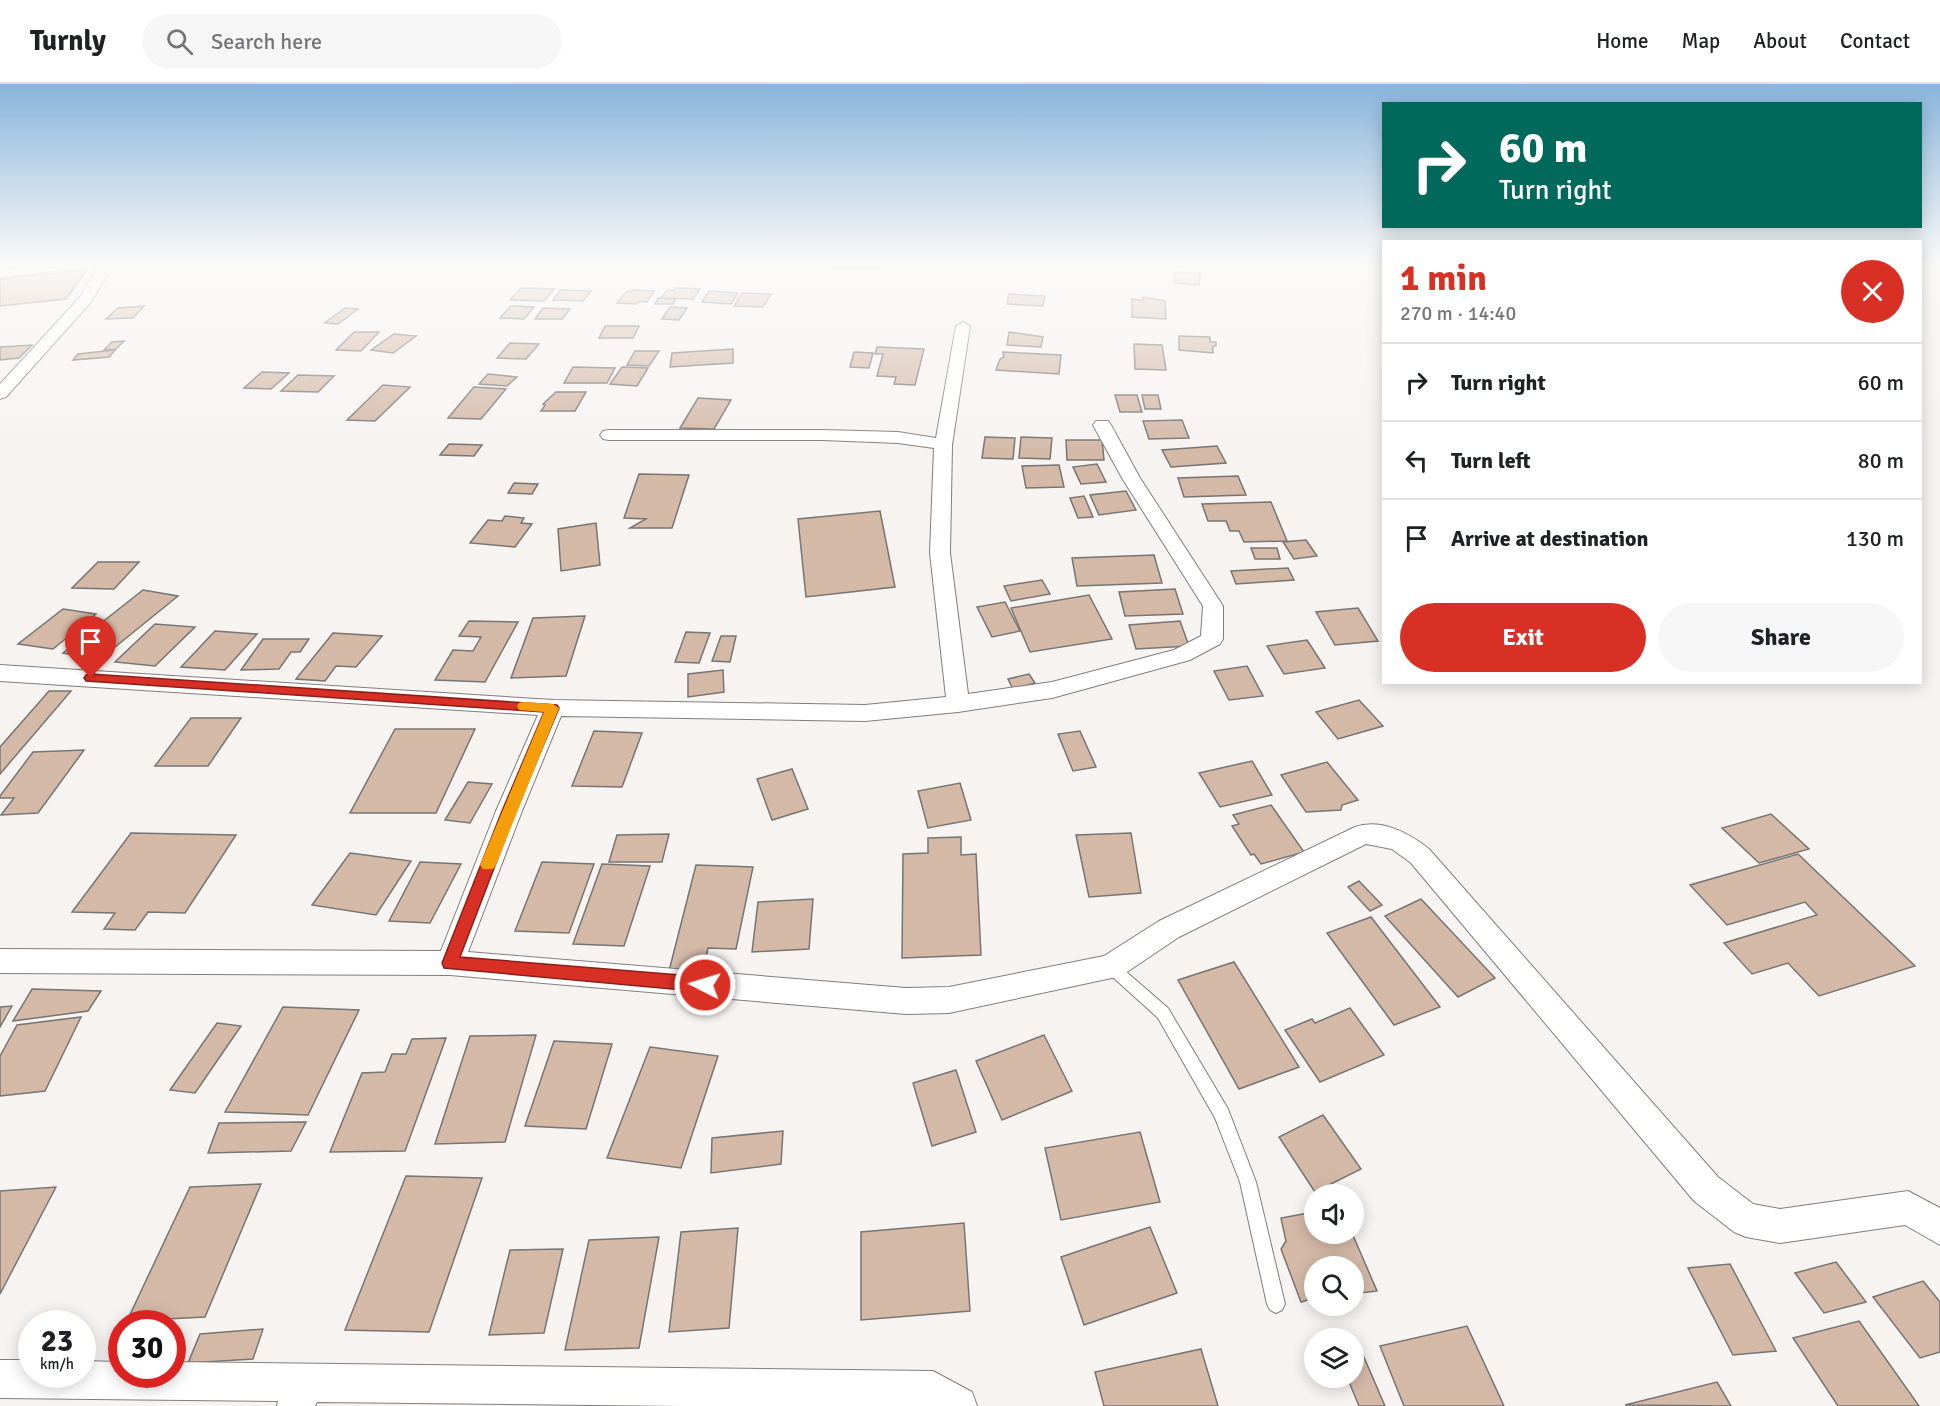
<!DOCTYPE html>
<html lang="en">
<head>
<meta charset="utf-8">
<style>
	:root { --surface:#fff; --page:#f6f6f6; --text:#202124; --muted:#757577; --line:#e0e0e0; --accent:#d93025 }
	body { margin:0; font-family:Signika,sans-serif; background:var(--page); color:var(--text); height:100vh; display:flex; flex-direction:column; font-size:22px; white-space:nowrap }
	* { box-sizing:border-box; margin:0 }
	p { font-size:20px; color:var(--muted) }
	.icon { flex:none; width:33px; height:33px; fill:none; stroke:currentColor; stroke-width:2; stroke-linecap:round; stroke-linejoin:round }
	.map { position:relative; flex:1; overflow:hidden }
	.sheet { position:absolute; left:1382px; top:156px; width:540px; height:444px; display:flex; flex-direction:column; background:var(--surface); border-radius:0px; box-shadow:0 3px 15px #0003 }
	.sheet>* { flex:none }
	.hud { position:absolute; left:1382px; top:18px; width:540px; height:126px; border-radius:0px; box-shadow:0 3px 15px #0003; background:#00695c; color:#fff; overflow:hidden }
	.fabs { position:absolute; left:1304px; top:1100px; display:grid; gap:12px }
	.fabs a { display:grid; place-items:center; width:60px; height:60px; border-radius:50%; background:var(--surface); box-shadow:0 3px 15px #0003; font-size:30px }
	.speed { position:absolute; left:18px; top:1226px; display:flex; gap:12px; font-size:30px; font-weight:700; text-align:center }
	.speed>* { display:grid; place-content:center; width:78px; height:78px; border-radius:50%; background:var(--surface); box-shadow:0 3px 15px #0003; line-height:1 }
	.speed small { font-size:15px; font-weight:400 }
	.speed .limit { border:9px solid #d22; background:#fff; color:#111 }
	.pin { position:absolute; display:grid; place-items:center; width:51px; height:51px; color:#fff; margin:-62px -26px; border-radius:50% 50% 50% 0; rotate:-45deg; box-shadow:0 0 6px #0007 }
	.pin .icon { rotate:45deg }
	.me { position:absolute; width:66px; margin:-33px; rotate:275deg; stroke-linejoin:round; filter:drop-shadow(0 0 4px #0008) }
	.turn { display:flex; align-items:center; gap:21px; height:126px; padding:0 18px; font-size:27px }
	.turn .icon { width:78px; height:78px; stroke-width:2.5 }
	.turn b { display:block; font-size:42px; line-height:51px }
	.round { display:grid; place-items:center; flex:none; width:63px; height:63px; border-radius:32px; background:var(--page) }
	.headline { display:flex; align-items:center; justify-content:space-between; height:102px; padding:0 18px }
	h1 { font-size:36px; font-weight:700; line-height:45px; color:var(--accent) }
	.action { display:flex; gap:12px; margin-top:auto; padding:12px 18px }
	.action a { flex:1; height:69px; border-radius:36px; background:var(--accent); color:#fff; font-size:24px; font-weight:700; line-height:69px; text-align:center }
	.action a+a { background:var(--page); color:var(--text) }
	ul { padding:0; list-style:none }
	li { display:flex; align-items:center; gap:18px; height:78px; padding:0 18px; border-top:2px solid var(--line) }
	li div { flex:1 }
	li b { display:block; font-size:22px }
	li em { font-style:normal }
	header { display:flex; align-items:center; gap:36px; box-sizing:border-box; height:84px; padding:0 30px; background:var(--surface); border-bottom:2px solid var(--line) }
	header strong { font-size:28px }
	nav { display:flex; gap:33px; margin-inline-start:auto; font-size:21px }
	.search { width:420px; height:54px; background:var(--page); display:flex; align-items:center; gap:15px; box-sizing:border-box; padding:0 21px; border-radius:33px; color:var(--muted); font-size:22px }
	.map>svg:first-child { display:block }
</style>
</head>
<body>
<header>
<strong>Turnly</strong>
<div class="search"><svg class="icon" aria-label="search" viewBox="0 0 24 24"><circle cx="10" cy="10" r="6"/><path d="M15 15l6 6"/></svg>Search here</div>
<nav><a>Home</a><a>Map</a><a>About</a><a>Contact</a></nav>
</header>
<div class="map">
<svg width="1940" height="1322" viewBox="0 0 1940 1322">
	<rect width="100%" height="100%" fill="#f7f3f1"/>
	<g fill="#d4b9a7" stroke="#777573" stroke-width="1.5">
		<path d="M 832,181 L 879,181 L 878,185 L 831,185 Z"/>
		<path d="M 87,186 L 66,215 L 0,222 L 0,195 Z"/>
		<path d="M 1175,188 L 1200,189 L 1199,201 L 1174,199 Z"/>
		<path d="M 521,204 L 554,205 L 544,217 L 510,216 Z"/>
		<path d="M 675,204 L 700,205 L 693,215 L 661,214 L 667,206 L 674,207 Z"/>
		<path d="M 560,206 L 591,207 L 583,217 L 553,216 Z"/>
		<path d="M 634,206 L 654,207 L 647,218 L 639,217 L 637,220 L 617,219 L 626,208 Z"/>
		<path d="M 709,207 L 738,209 L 731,220 L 702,218 Z"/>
		<path d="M 742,209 L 771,210 L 763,223 L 734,222 Z"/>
		<path d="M 1009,210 L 1045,212 L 1043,222 L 1007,220 Z"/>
		<path d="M 1143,213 L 1165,217 L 1166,235 L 1132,233 L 1132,215 L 1143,216 Z"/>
		<path d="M 658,214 L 676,215 L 673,220 L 655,220 Z"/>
		<path d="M 144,222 L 133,234 L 106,235 L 118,224 Z"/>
		<path d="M 511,222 L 534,223 L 524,235 L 500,234 Z"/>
		<path d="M 670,223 L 687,224 L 679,236 L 662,235 Z"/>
		<path d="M 345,224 L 358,225 L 338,240 L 325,239 Z"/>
		<path d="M 543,224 L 570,225 L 562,235 L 535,235 Z"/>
		<path d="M 605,242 L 639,242 L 633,254 L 599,254 Z"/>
		<path d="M 354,248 L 379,248 L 361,267 L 336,266 Z"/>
		<path d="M 1009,248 L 1043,253 L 1041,263 L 1007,261 Z"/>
		<path d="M 394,250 L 416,252 L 393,269 L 371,266 Z"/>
		<path d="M 1179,252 L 1210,253 L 1210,258 L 1216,258 L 1216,262 L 1213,262 L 1213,269 L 1179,266 Z"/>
		<path d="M 124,257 L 116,265 L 104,266 L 112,258 Z"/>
		<path d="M 510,259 L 539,260 L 526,275 L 497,274 Z"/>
		<path d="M 1134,260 L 1162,261 L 1166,286 L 1135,285 Z"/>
		<path d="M 32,261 L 19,274 L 0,276 L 0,263 Z"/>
		<path d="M 877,263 L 924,265 L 915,301 L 894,300 L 896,293 L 877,292 L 883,270 L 875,270 Z"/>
		<path d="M 733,265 L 733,279 L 670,283 L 672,269 Z"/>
		<path d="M 115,266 L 109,273 L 73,276 L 78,270 Z"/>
		<path d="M 635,267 L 659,267 L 649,282 L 627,281 Z"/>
		<path d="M 854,268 L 873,269 L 869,284 L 850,283 Z"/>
		<path d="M 1003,268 L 1061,271 L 1059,290 L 996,286 L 1000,275 L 1004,273 Z"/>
		<path d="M 573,283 L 615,284 L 607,299 L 564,299 Z"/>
		<path d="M 622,283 L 648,284 L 637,302 L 610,300 Z"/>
		<path d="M 262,288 L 289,289 L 271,305 L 244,304 Z"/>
		<path d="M 488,290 L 517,293 L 507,302 L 479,300 Z"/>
		<path d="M 298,291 L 334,292 L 318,308 L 281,307 Z"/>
		<path d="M 383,301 L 410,303 L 375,337 L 347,336 Z"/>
		<path d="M 474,303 L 506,305 L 481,335 L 448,334 Z"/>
		<path d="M 556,308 L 586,308 L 575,327 L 541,327 L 545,321 L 543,320 Z"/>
		<path d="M 1115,311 L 1137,311 L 1142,328 L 1120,328 Z"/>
		<path d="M 1142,311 L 1158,311 L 1161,325 L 1145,325 Z"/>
		<path d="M 698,314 L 731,316 L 714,345 L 680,344 Z"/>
		<path d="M 1182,336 L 1189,354 L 1149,355 L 1143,337 Z"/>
		<path d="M 985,353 L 1015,354 L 1013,375 L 982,374 Z"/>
		<path d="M 1021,353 L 1052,354 L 1050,375 L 1019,374 Z"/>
		<path d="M 1066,356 L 1102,356 L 1104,376 L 1067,376 Z"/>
		<path d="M 449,360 L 482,361 L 474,372 L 440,371 Z"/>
		<path d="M 1217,362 L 1226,379 L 1171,383 L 1162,366 Z"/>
		<path d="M 1097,380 L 1106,398 L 1081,400 L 1073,383 Z"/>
		<path d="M 1059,381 L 1064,403 L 1026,404 L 1022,382 Z"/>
		<path d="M 639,390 L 689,391 L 672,444 L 630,444 L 646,435 L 624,434 Z"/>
		<path d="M 1238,392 L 1246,411 L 1184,413 L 1178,394 Z"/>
		<path d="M 514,399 L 538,400 L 532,410 L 508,409 Z"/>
		<path d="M 1126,407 L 1136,426 L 1099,431 L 1090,411 Z"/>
		<path d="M 1084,412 L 1093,433 L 1078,434 L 1070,414 Z"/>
		<path d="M 1271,418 L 1287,457 L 1244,458 L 1239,447 L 1230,447 L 1226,437 L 1208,437 L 1202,420 Z"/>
		<path d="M 880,427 L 895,503 L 806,513 L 798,435 Z"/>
		<path d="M 505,432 L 524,434 L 521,439 L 532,440 L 515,463 L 470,459 L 488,436 L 502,437 Z"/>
		<path d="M 596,439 L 600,481 L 561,487 L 558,445 Z"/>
		<path d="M 1306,456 L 1317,472 L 1294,475 L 1283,458 Z"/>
		<path d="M 1251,464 L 1277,464 L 1280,475 L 1255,475 Z"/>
		<path d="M 1154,471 L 1162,499 L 1077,502 L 1072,474 Z"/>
		<path d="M 98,478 L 139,478 L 114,505 L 72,504 Z"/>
		<path d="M 1288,484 L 1294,496 L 1236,500 L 1231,487 Z"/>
		<path d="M 1042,496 L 1050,510 L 1011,517 L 1004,502 Z"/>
		<path d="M 1175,505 L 1183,530 L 1125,532 L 1119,508 Z"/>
		<path d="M 143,506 L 178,512 L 99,576 L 63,569 Z"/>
		<path d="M 1089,511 L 1112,555 L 1030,568 L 1011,524 Z"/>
		<path d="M 1005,518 L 1020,547 L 992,553 L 977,523 Z"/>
		<path d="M 1358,524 L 1378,557 L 1335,561 L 1316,528 Z"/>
		<path d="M 63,525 L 96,530 L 53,565 L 18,560 Z"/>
		<path d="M 585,532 L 566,592 L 511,594 L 533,534 Z"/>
		<path d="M 469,537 L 518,538 L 485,598 L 435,596 L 453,566 L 473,567 L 481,553 L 459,552 Z"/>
		<path d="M 1180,537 L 1189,562 L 1136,565 L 1129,541 Z"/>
		<path d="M 155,540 L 195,543 L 155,582 L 115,578 Z"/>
		<path d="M 215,547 L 257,550 L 225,586 L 181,583 Z"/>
		<path d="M 686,548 L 710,549 L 699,579 L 675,578 Z"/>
		<path d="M 333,549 L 382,552 L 356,583 L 336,582 L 325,597 L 296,595 Z"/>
		<path d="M 721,552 L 736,552 L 730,578 L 712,577 Z"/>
		<path d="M 263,555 L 309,555 L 300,568 L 291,568 L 279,585 L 241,586 Z"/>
		<path d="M 1307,556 L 1325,584 L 1284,590 L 1267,562 Z"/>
		<path d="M 1247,582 L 1263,612 L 1229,616 L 1214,587 Z"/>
		<path d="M 723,586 L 724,608 L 688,613 L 688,590 Z"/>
		<path d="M 1029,590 L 1035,599 L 1013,605 L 1008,595 Z"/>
		<path d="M 49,607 L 71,607 L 0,690 L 0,663 Z"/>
		<path d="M 1359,616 L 1383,642 L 1338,655 L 1316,628 Z"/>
		<path d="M 191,634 L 241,634 L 208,682 L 155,682 Z"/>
		<path d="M 395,645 L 475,645 L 436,729 L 350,729 Z"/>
		<path d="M 594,647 L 642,649 L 622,703 L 572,702 Z"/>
		<path d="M 1080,647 L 1096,683 L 1073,687 L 1058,650 Z"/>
		<path d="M 84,666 L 38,729 L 1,731 L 14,714 L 0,714 L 0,712 L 33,668 Z"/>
		<path d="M 1252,677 L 1272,711 L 1220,723 L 1199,689 Z"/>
		<path d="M 1327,678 L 1358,716 L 1342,721 L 1341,726 L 1306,728 L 1281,691 Z"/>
		<path d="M 792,685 L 808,725 L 772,736 L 757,695 Z"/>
		<path d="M 468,698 L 492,700 L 470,739 L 445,736 Z"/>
		<path d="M 960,699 L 971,736 L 928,744 L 918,707 Z"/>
		<path d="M 1271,721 L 1304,768 L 1261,780 L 1254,770 L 1251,771 L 1232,742 L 1239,740 L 1233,731 Z"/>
		<path d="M 1771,730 L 1809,765 L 1759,779 L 1722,744 Z"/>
		<path d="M 131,749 L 236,751 L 185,829 L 148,828 L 135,846 L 104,845 L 115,829 L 72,828 Z"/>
		<path d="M 1131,749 L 1141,809 L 1089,813 L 1076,751 Z"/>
		<path d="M 669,750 L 662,778 L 609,778 L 617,751 Z"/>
		<path d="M 961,753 L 961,771 L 976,770 L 981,871 L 902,874 L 903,770 L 928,769 L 928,754 Z"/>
		<path d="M 350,769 L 411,777 L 376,831 L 312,821 Z"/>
		<path d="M 1798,770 L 1915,882 L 1819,912 L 1788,879 L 1752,890 L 1724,859 L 1817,831 L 1805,818 L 1727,841 L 1690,801 Z"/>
		<path d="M 420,778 L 461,780 L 430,839 L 389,837 Z"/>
		<path d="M 542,778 L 594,780 L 569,849 L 515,847 Z"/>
		<path d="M 602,780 L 650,782 L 624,862 L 573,860 Z"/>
		<path d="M 696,781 L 753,783 L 736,865 L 708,864 L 703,888 L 669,887 Z"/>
		<path d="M 1359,797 L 1382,821 L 1370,827 L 1348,803 Z"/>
		<path d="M 813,815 L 809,865 L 752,868 L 758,818 Z"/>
		<path d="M 1421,815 L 1495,894 L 1458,913 L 1385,832 Z"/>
		<path d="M 1371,833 L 1440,923 L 1394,941 L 1327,849 Z"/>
		<path d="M 1234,878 L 1299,983 L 1239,1005 L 1178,896 Z"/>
		<path d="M 32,905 L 101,907 L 88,927 L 13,937 Z"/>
		<path d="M 12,922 L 0,943 L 0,923 Z"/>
		<path d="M 283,923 L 359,926 L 308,1031 L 225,1028 Z"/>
		<path d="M 1350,924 L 1384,971 L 1320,998 L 1285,946 L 1312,935 L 1315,939 Z"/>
		<path d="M 81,933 L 45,1007 L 0,1012 L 0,972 L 17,941 Z"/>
		<path d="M 217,939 L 241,942 L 195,1009 L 170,1006 Z"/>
		<path d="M 536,951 L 505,1058 L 435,1060 L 470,952 Z"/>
		<path d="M 1044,951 L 1072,1007 L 1002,1036 L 976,977 Z"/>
		<path d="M 446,954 L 405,1067 L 330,1068 L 362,989 L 385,988 L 392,970 L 406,970 L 412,955 Z"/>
		<path d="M 554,957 L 612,960 L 586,1045 L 525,1042 Z"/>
		<path d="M 650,963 L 718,972 L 681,1084 L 607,1074 Z"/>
		<path d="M 956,986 L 976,1048 L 932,1062 L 913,999 Z"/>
		<path d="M 1323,1031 L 1361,1085 L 1315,1108 L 1279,1053 Z"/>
		<path d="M 306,1038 L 291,1067 L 208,1069 L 219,1039 Z"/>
		<path d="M 783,1047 L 781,1080 L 711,1089 L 712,1054 Z"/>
		<path d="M 1140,1048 L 1160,1118 L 1061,1136 L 1045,1064 Z"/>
		<path d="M 406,1092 L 482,1094 L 429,1248 L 345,1246 Z"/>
		<path d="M 261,1100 L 205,1233 L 127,1237 L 190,1103 Z"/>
		<path d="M 56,1103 L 0,1210 L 0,1107 Z"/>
		<path d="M 1314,1128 L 1314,1149 L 1352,1149 L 1377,1207 L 1353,1210 L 1353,1182 L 1314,1182 L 1314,1214 L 1301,1218 L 1281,1165 L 1286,1157 L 1281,1134 Z"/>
		<path d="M 964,1139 L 970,1227 L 861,1236 L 861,1148 Z"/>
		<path d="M 1150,1143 L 1177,1209 L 1084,1241 L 1061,1173 Z"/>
		<path d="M 738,1144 L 729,1244 L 669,1248 L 681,1148 Z"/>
		<path d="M 659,1153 L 639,1264 L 565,1266 L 589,1156 Z"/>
		<path d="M 563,1165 L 544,1249 L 489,1251 L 510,1166 Z"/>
		<path d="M 1836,1178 L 1866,1218 L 1824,1229 L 1795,1189 Z"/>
		<path d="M 1730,1180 L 1776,1267 L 1733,1271 L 1688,1184 Z"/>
		<path d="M 1923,1197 L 1940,1218 L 1940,1268 L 1920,1274 L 1873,1213 Z"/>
		<path d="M 1859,1237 L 1919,1322 L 1838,1322 L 1793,1254 Z"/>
		<path d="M 1467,1242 L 1504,1322 L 1404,1322 L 1380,1262 Z"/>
		<path d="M 263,1245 L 253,1275 L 188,1279 L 200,1250 Z"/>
		<path d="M 1360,1264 L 1385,1322 L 1359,1322 L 1347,1293 L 1353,1293 L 1353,1265 Z"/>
		<path d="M 1201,1265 L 1218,1322 L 1104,1322 L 1095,1288 Z"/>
		<path d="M 1717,1298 L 1731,1322 L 1625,1321 Z"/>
	</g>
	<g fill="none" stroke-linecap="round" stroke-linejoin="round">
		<g stroke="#817e7c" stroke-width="2">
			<path id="lane" d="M 1111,877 L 1116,879 L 1168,924 L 1228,1025 L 1256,1098 L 1285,1220 L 1282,1226 L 1276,1229 L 1270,1226 L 1267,1220 L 1240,1098 L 1215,1034 L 1158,934 L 1106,887 L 1104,883 L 1106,879 Z"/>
		</g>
		<g stroke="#817e7c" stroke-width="2">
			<g id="street">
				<path d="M 34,181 L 79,181 L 72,185 L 0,193 L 0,185 Z"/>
				<path d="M 99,181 L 113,181 L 91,218 L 6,313 L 0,315 L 0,300 L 80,213 Z"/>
				<path d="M 963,238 L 970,242 L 952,361 L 950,469 L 968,610 L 1052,598 L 1174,566 L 1201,552 L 1203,522 L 1122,394 L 1093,341 L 1096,337 L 1108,337 L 1111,341 L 1140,394 L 1223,522 L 1223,555 L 1220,560 L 1190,576 L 1052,614 L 958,628 L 865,637 L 561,632 L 522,727 L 468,868 L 906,904 L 949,903 L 1104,872 L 1159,837 L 1355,743 C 1381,734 1409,749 1429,765 L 1718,1093 L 1753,1120 L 1780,1125 L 1908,1107 L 1940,1124 L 1940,1161 L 1905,1141 L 1780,1159 L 1746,1153 L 1734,1148 L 1694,1117 L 1411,779 L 1392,765 L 1366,760 L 1179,853 L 1121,892 L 949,929 L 906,930 L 450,891 L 0,889 L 0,865 L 441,867 L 496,727 L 538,631 L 0,597 L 0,581 L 553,616 L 865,621 L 946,613 L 930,469 L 934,364 L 898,359 L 822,356 L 609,356 L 603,355 L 600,351 L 603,347 L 609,346 L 822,346 L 898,348 L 936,354 L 956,242 Z"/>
				<path d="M 0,1276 L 32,1276 L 32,1290 L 82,1290 L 82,1277 L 122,1278 L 122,1290 L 172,1290 L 172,1278 L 933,1287 L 972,1308 L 977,1322 L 682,1322 L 317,1318 L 315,1322 L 277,1322 L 278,1317 L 0,1314 Z"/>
			</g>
		</g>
		<use href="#lane" fill="#fff" fill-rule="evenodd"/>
		<use href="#street" fill="#fff" fill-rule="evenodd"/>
	</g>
	<linearGradient id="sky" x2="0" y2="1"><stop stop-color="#88b5db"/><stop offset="0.49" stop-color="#fbfaf9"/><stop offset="1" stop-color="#fbfaf9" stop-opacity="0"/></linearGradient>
	<rect width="1940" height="366" fill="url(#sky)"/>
	<path fill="#d93025" stroke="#8d1f18" stroke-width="1.5" d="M 91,590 L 557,621 L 559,624 L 516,727 L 460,873 L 705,893 L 711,895 L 713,901 L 711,906 L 705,908 L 444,884 L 442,879 L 502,727 L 544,628 L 86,597 L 84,594 L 86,591 Z"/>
	<path fill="#f59e0b" d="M 523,618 L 553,620 L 559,624 L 496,781 L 493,785 L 483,785 L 480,781 L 544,628 L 519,626 L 517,622 L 519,619 Z"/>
</svg>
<div class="fabs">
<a><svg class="icon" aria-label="sound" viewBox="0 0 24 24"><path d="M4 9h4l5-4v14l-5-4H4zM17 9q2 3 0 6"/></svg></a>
<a><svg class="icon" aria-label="search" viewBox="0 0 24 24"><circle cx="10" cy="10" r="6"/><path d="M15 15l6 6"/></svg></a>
<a><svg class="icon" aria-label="layers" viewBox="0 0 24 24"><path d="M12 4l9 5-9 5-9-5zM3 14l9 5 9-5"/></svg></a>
</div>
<div class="speed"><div>23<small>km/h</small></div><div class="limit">30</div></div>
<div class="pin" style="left:91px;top:594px;background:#d93025"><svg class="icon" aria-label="arrive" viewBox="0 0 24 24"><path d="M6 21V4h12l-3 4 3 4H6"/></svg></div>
<svg class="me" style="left:705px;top:901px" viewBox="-20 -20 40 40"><circle r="17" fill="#d93025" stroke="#fff" stroke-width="3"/><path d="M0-11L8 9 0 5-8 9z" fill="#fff"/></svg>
<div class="hud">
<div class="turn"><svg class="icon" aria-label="right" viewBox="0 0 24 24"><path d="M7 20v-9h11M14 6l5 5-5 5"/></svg><div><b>60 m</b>Turn right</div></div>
</div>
<section class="sheet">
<div class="headline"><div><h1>1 min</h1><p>270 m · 14:40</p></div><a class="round" style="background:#d93025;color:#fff"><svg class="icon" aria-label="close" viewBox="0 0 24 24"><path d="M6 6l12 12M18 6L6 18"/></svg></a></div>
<ul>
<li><svg class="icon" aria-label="right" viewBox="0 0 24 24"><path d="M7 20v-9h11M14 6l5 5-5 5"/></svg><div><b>Turn right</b></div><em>60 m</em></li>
<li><svg class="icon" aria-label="left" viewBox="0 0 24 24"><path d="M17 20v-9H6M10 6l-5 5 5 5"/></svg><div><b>Turn left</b></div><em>80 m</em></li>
<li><svg class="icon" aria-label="arrive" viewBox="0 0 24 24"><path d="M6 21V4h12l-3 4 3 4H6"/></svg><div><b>Arrive at destination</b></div><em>130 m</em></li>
</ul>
<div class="action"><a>Exit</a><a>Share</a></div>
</section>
</div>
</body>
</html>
